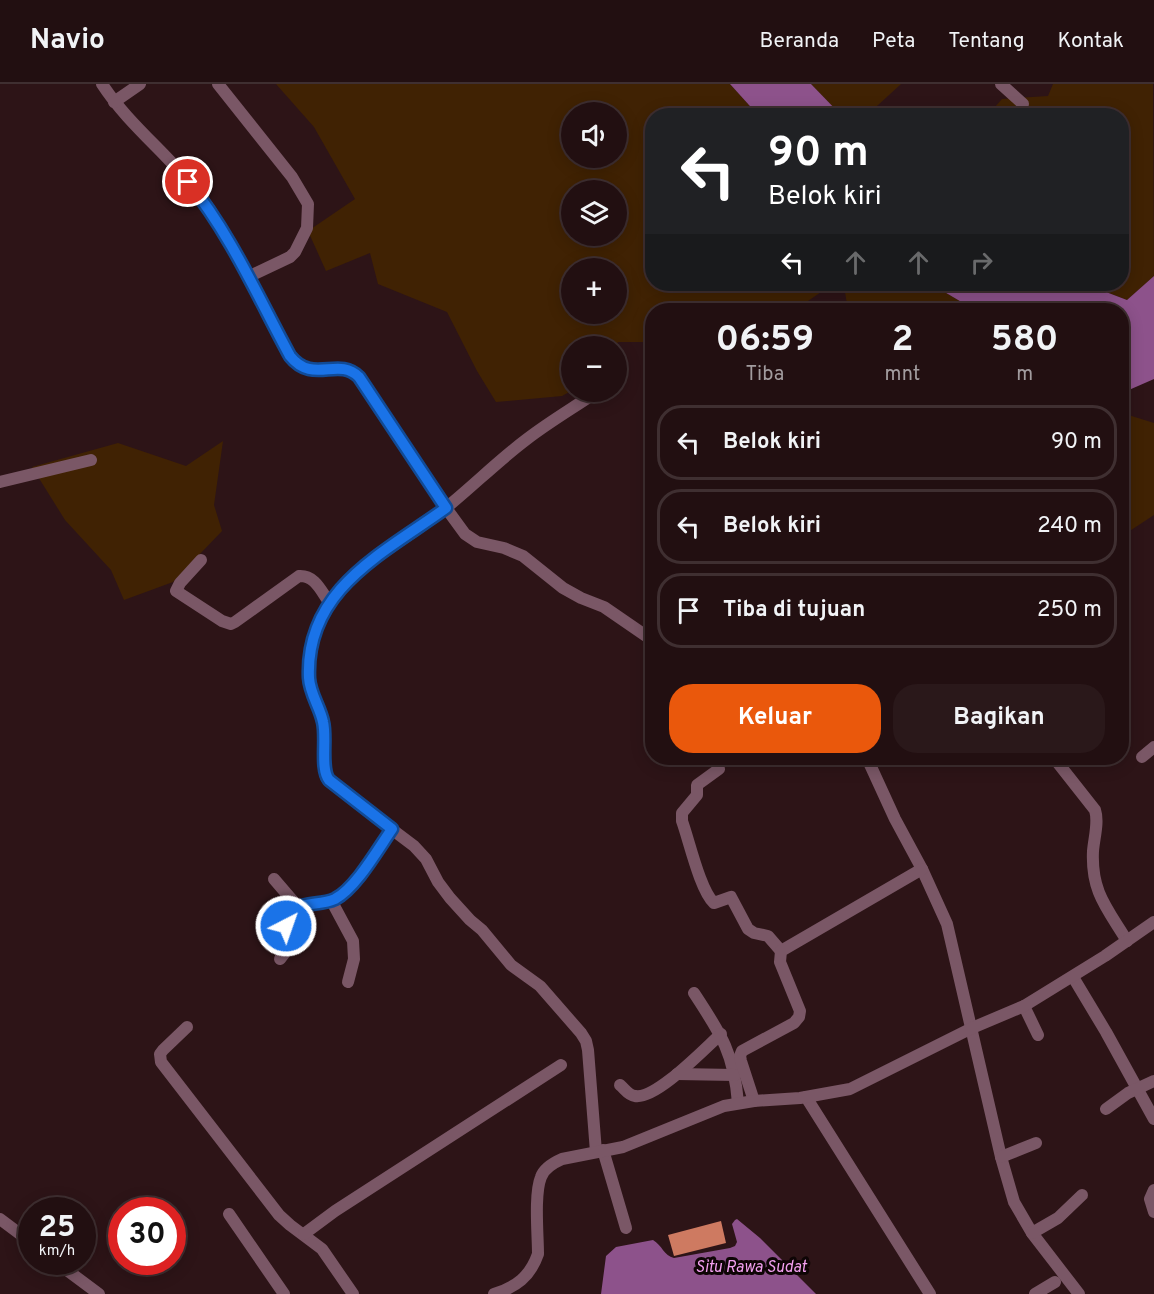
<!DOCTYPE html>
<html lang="id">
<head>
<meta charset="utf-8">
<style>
	:root { --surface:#220f11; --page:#2a181a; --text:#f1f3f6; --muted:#a29c9f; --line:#3f2f31; --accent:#ea580c }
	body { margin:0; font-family:Overpass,sans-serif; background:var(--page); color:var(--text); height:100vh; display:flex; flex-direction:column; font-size:22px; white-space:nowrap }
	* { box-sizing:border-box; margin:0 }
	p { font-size:20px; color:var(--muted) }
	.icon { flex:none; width:33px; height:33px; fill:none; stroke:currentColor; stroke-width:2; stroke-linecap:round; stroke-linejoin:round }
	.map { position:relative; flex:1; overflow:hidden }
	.drawer { position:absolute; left:645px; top:219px; width:484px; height:462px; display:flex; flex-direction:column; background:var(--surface); border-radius:24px; box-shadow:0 3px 15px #0003,0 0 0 2px var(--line) }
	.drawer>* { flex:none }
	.guide { position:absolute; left:645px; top:24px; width:484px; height:183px; border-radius:24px; box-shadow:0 3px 15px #0003,0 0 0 2px var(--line); background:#202124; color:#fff; overflow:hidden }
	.tools { position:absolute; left:561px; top:18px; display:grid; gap:12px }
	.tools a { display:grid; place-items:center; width:66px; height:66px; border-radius:50%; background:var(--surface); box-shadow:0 3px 15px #0003,0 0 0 2px var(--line); font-size:30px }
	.speed { position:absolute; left:18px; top:1113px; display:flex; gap:12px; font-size:30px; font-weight:700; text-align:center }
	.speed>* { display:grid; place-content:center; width:78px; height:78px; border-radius:50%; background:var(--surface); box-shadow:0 3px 15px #0003,0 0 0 2px var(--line); line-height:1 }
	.speed small { font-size:15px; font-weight:400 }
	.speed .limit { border:9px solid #d22; background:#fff; color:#111 }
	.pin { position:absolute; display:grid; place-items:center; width:51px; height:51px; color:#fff; margin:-26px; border:3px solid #fff; border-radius:50%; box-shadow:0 2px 6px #0007 }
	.me { position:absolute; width:66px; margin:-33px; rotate:41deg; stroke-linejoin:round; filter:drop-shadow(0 0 4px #0008) }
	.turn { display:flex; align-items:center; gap:21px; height:126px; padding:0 24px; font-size:27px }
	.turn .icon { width:78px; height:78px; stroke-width:2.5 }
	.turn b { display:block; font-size:42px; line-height:51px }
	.lanes { display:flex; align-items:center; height:57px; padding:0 24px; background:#0003; justify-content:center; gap:30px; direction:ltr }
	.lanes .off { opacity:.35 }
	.eta { display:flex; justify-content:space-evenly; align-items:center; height:102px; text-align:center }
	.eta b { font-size:36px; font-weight:700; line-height:42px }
	.button { display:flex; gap:12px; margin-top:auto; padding:12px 24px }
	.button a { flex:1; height:69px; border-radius:24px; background:var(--accent); color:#fff; font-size:24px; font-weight:700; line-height:69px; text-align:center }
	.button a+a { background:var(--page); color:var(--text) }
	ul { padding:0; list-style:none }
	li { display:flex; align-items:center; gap:18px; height:75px; margin:0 12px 9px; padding:0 12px; border:3px solid var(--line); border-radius:24px }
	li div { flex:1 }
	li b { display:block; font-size:22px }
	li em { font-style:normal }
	header { display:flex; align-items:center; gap:36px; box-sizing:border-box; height:84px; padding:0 30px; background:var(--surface); border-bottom:2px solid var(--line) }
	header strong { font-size:28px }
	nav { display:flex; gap:33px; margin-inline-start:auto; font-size:21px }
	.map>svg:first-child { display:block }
</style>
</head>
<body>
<header>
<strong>Navio</strong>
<nav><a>Beranda</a><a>Peta</a><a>Tentang</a><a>Kontak</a></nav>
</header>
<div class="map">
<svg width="1154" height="1210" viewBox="0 0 1154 1210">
	<rect width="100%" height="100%" fill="#2d1417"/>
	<g fill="#402203" fill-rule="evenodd">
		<path d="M 276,0 L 730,0 L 758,31 L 652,32 L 652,200 L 824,200 L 821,208 L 795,226 L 770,226 L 768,224 L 760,226 L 652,226 L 652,258 L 618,258 L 616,262 L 572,262 L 571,307 L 562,312 L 496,318 L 477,287 L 447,228 L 378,200 L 370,169 L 326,187 L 308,147 L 355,115 L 314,43 ZM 572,28 L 616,28 L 616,74 L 572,74 ZM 572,106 L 616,106 L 616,152 L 572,152 ZM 572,184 L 616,184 L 616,230 L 572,230 Z"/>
		<path d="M 811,0 L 901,0 L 866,32 L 841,31 Z"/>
		<path d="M 1053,0 L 1153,0 L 1154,192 L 1127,216 L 1085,200 L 1122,200 L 1122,32 L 987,32 L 1002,15 L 1048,12 Z"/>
		<path d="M 839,200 L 931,200 L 975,226 L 848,226 L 845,208 Z"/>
		<path d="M 1122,329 L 1154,339 L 1154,431 L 1122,452 Z"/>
		<path d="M 223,357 L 214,421 L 222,447 L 173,498 L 124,516 L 111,486 L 65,436 L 32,383 L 118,359 L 186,382 Z"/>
	</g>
	<g fill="#8d528b">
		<path d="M 730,0 L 811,0 L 841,31 L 758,31 Z"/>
		<path d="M 1154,192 L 1154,295 L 1122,309 L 1122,226 L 975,226 L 931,200 L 1085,200 L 1127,216 Z"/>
		<path d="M 737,1135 L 760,1154 L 816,1210 L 601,1210 L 606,1172 L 616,1163 L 653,1156 C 662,1161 664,1172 674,1174 L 730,1164 L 735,1162 L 737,1158 L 732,1140 L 735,1136 Z"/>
	</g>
	<path fill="#ce7a61" d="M 721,1137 L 726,1159 L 674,1172 L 668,1151 Z"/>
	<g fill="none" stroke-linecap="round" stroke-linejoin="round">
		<g stroke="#7a5766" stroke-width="12">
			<path d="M 102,0 C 130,43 172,73 202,114 C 236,163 261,219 289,272 C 313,301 337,272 359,293 L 446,424 L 465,450 L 477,458 L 504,464 L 523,472 L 563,504 L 581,514 L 604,523 L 652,556"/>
			<path d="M 218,0 L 292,93 L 308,120 L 307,144 L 295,168 L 290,173 L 248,193"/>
			<path d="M 1001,0 L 1023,20"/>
			<path d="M 114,18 L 140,0"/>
			<path d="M 595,309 C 573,324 549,338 527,355 C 499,376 474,401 447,423 C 387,472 303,502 309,595 C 310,611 320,623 324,638 C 327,656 321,676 326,693 L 365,725 L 414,762 L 426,775 L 438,798 L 450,814 L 470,836 L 482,846 L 511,881 L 540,902 L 581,949 L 586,957 L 588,966 L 596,1068"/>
			<path d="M 0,398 L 91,376"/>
			<path d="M 201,476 L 180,499 L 176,507 L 222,537 L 231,540 L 235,538 L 299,492 C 315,491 321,507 329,518"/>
			<path d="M 1142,673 L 1154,663"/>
			<path d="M 867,674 L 895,735 L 922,785 L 947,840 L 1001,1073 L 1014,1118 L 1032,1149 L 1079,1210"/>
			<path d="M 1054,674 L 1095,726 C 1099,738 1094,754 1093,767 C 1091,808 1107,824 1127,857"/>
			<path d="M 719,685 L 697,701 L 697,711 L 682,729 L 682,737 C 689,756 700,806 714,819 L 731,813 L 748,845 L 754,849 L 768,852 L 781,867"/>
			<path d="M 274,795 L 298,823"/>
			<path d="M 331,816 L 353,857 L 354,875 L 348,898"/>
			<path d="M 280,875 L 290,862 C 288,851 283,839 290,830 C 301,815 322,822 337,814 C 356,803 379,763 392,745"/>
			<path d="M 1073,893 L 1106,948 L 1154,1035"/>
			<path d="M 694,909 C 721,950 734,969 738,1019"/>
			<path d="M 1024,922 L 1038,951"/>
			<path d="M 187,943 L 163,966 L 160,970 L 161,978 L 279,1131 L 290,1141 L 322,1165 L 353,1210"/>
			<path d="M 677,990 L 735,991"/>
			<path d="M 620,1001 C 625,1005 628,1011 635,1012 C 656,1016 705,964 721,950"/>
			<path d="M 806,1013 L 930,1210"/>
			<path d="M 754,1017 L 741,977 L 740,972 L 742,967 L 794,939 L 799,933 L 800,927 L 780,878 L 781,867 L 922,785"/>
			<path d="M 1106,1025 L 1128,1009 L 1154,997"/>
			<path d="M 603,1066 L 626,1144"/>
			<path d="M 1001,1073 L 1036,1059"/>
			<path d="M 1154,1106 L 1150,1115 L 1154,1128"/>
			<path d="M 229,1130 L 284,1210"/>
			<path d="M 0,1135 L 32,1159"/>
			<path d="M 1032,1149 L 1058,1134 L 1082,1111"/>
			<path d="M 304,1150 L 335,1127 L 561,981"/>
			<path d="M 56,1178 L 99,1210"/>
			<path d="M 494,1210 C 516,1203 530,1193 538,1170 C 538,1151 534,1110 541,1093 C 544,1084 553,1079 562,1075 L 623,1063 L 724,1022 L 754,1017 L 800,1014 L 850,1005 L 972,944 L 1024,922 L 1105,872 L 1154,838"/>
			<path d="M 1035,1210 L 1055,1198"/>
		</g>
	</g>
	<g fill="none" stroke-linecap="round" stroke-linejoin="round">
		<g stroke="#114b97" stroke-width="15">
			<path id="route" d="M 188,98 C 230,149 258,213 290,272 C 313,301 338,272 359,293 L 446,424 C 384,469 305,505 309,594 C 310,610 320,623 323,638 C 327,654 320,685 329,696 L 392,745 C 378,765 356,804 335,815 C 316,824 291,813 286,842"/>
		</g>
		<use href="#route" stroke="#1a73e8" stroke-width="10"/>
	</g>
	<g text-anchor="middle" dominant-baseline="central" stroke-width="6" stroke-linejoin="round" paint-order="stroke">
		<g font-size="16" font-style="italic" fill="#f3a0f0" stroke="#0e0505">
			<text x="751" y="1184">Situ Rawa Sudat</text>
		</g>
	</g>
</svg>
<div class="tools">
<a><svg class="icon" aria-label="sound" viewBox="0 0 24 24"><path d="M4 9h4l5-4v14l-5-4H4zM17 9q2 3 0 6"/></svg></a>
<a><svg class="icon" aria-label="layers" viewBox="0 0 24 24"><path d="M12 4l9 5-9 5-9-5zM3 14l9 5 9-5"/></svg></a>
<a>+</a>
<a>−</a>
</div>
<div class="speed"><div>25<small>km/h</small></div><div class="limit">30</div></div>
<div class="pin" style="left:188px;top:98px;background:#d93025"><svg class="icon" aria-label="arrive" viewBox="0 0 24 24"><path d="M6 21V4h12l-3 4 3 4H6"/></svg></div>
<svg class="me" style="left:286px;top:842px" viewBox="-20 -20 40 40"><circle r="17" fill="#1a73e8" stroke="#fff" stroke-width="3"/><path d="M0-11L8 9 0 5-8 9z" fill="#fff"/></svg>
<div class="guide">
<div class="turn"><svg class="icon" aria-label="left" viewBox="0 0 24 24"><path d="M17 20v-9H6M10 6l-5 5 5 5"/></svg><div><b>90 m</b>Belok kiri</div></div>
<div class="lanes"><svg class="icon" aria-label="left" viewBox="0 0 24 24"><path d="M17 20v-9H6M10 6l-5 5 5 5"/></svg><svg class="icon off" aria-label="ahead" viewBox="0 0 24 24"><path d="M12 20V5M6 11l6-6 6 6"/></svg><svg class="icon off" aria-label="ahead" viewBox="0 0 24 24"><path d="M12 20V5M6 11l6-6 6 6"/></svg><svg class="icon off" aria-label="right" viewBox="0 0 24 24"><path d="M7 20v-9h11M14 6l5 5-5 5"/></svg></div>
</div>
<section class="drawer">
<div class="eta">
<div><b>06:59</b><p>Tiba</p></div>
<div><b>2</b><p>mnt</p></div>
<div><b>580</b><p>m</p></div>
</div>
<ul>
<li><svg class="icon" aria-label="left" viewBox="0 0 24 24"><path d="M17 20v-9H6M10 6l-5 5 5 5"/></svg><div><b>Belok kiri</b></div><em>90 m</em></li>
<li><svg class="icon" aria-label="left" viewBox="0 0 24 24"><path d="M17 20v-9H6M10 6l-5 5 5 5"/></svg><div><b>Belok kiri</b></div><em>240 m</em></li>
<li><svg class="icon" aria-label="arrive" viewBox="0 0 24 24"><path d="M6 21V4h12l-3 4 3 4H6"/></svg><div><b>Tiba di tujuan</b></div><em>250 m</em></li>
</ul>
<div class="button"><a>Keluar</a><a>Bagikan</a></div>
</section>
</div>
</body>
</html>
